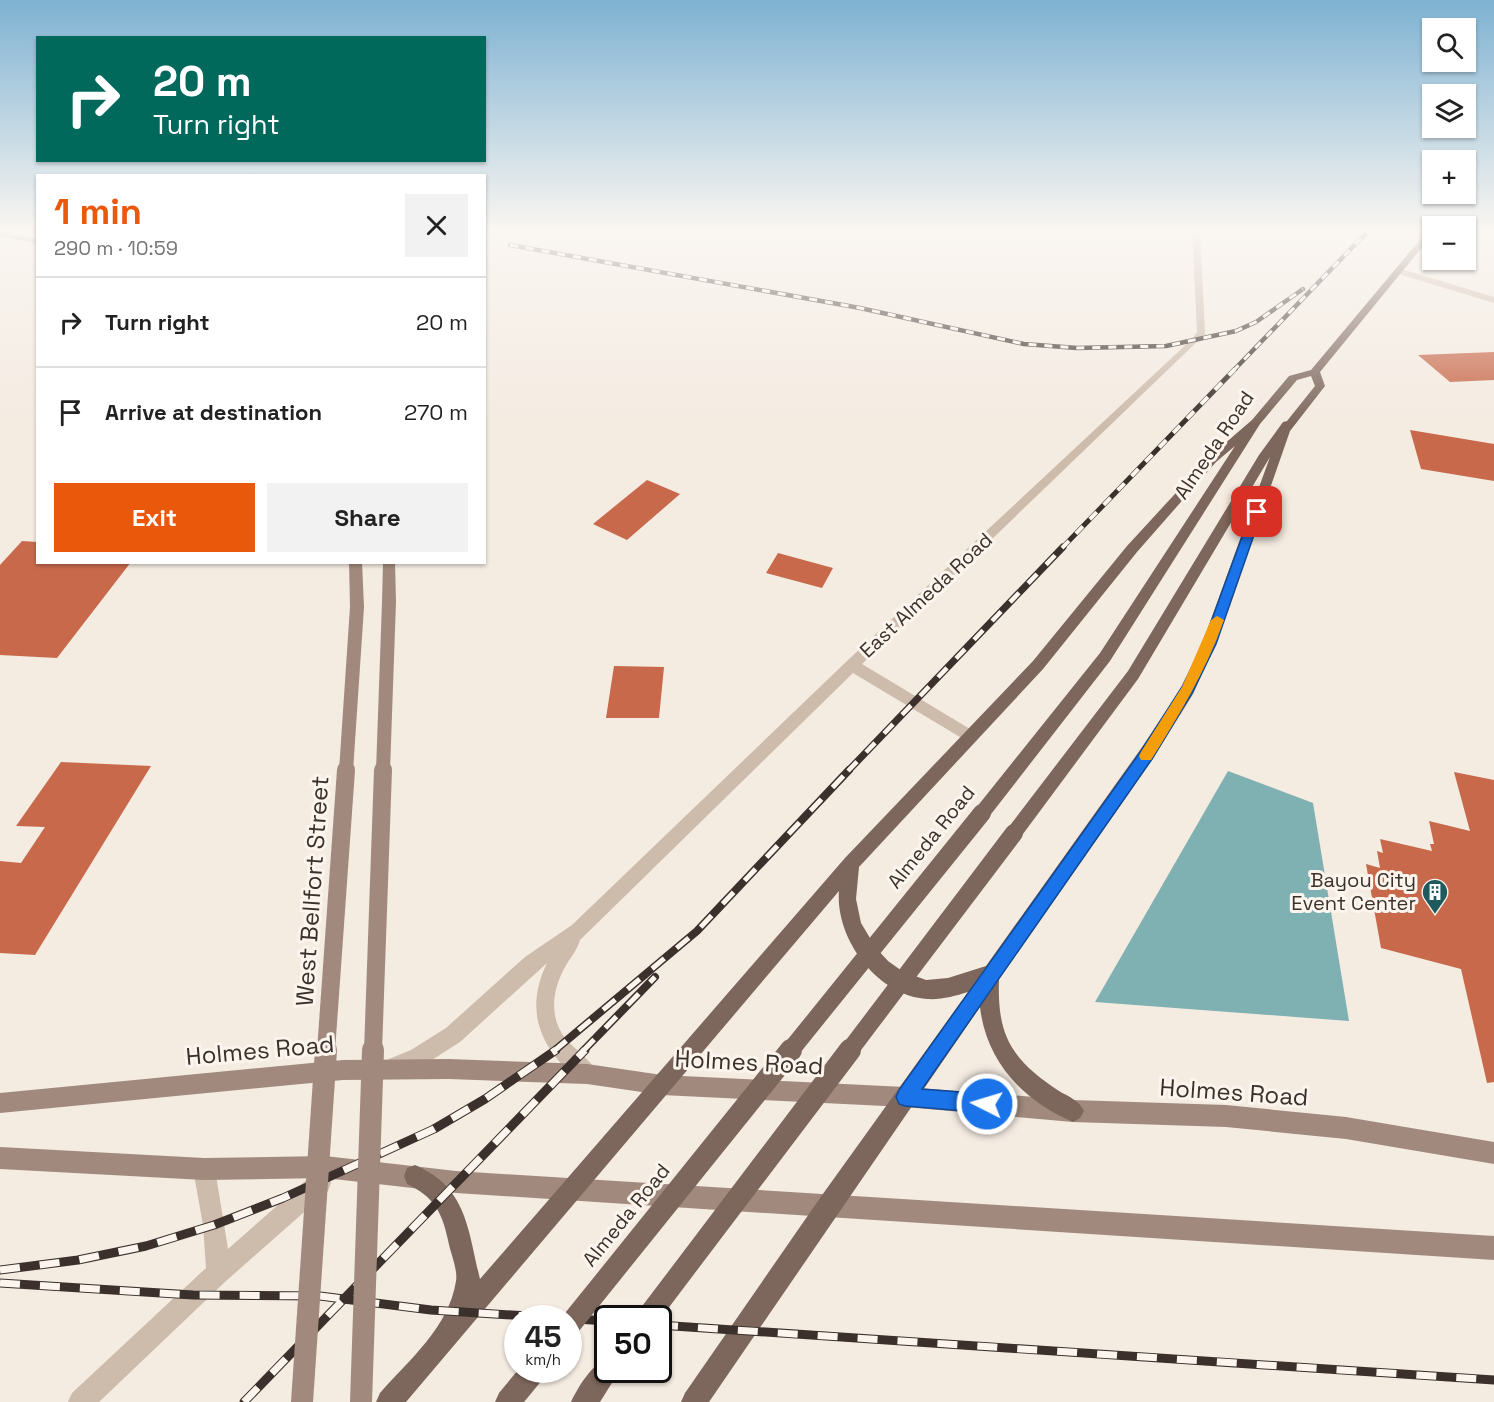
<!DOCTYPE html>
<html lang="en">
<head>
<meta charset="utf-8">
<style>
	:root { --surface:#fff; --page:#f2f2f2; --text:#222; --muted:#767676; --line:#e0e0e0; --accent:#ea580c }
	body { margin:0; font-family:"Space Grotesk",sans-serif; background:var(--page); color:var(--text); height:100vh; display:flex; flex-direction:column; font-size:22px; white-space:nowrap }
	* { box-sizing:border-box; margin:0 }
	p { font-size:20px; color:var(--muted) }
	.icon { flex:none; width:33px; height:33px; fill:none; stroke:currentColor; stroke-width:2; stroke-linecap:round; stroke-linejoin:round }
	.map { position:relative; flex:1; overflow:hidden }
	.details { position:absolute; left:36px; top:174px; width:450px; height:390px; display:flex; flex-direction:column; background:var(--surface); border-radius:0px; box-shadow:0 2px 4px #0004 }
	.details>* { flex:none }
	.banner { position:absolute; left:36px; top:36px; width:450px; height:126px; border-radius:0px; box-shadow:0 2px 4px #0004; background:#00695c; color:#fff; overflow:hidden }
	.controls { position:absolute; left:1422px; top:18px; display:grid; gap:12px }
	.controls a { display:grid; place-items:center; width:54px; height:54px; border-radius:0px; background:var(--surface); box-shadow:0 2px 4px #0004; font-size:30px }
	.speed { position:absolute; left:504px; top:1305px; display:flex; gap:12px; font-size:30px; font-weight:700; text-align:center }
	.speed>* { display:grid; place-content:center; width:78px; height:78px; border-radius:50%; background:var(--surface); box-shadow:0 2px 4px #0004; line-height:1 }
	.speed small { font-size:15px; font-weight:400 }
	.speed .limit { border:3px solid #111; border-radius:9px; background:#fff; color:#111 }
	.pin { position:absolute; display:grid; place-items:center; width:51px; height:51px; color:#fff; margin:-26px; border-radius:12px; box-shadow:0 3px 9px #0006 }
	.me { position:absolute; width:66px; margin:-33px; rotate:275deg; stroke-linejoin:round; filter:drop-shadow(0 0 4px #0008) }
	.turn { display:flex; align-items:center; gap:21px; height:126px; padding:0 18px; font-size:27px }
	.turn .icon { width:78px; height:78px; stroke-width:2.5 }
	.turn b { display:block; font-size:42px; line-height:51px }
	.round { display:grid; place-items:center; flex:none; width:63px; height:63px; border-radius:0px; background:var(--page) }
	.overview { display:flex; align-items:center; justify-content:space-between; height:102px; padding:0 18px }
	h1 { font-size:36px; font-weight:800; line-height:45px; color:var(--accent) }
	.primary-button { display:flex; gap:12px; margin-top:auto; padding:12px 18px }
	.primary-button a { flex:1; height:69px; border-radius:0px; background:var(--accent); color:#fff; font-size:24px; font-weight:800; line-height:69px; text-align:center }
	.primary-button a+a { background:var(--page); color:var(--text) }
	ul { padding:0; list-style:none }
	li { display:flex; align-items:center; gap:18px; height:90px; padding:0 18px; border-top:2px solid var(--line) }
	li div { flex:1 }
	li b { display:block; font-size:22px }
	li em { font-style:normal }
	.map>svg:first-child { display:block }
</style>
</head>
<body>
<div class="map">
<svg width="1494" height="1402" viewBox="0 0 1494 1402">
	<rect width="100%" height="100%" fill="#f4ebe1"/>
	<path fill="#7fb0b2" d="M 1228,771 L 1313,803 L 1349,1021 L 1095,1002 Z"/>
	<g fill="#c8694b">
		<path d="M 1494,352 L 1494,380 L 1450,382 L 1418,355 Z"/>
		<path d="M 1410,430 L 1494,444 L 1494,481 L 1421,469 Z"/>
		<path d="M 647,480 L 680,494 L 627,540 L 593,524 Z"/>
		<path d="M 22,541 L 38,542 L 38,562 L 131,562 L 57,658 L 0,655 L 0,565 Z"/>
		<path d="M 778,553 L 833,568 L 822,588 L 766,573 Z"/>
		<path d="M 614,666 L 664,667 L 659,718 L 606,718 Z"/>
		<path d="M 61,762 L 151,766 L 35,955 L 0,953 L 0,861 L 21,863 L 45,827 L 16,826 Z"/>
		<path d="M 1454,772 L 1494,780 L 1494,1082 L 1487,1083 L 1461,969 L 1381,948 L 1366,864 L 1380,868 L 1377,851 L 1383,853 L 1380,839 L 1432,851 L 1430,844 L 1434,844 L 1429,821 L 1470,831 Z"/>
	</g>
	<g fill="none" stroke-linecap="round" stroke-linejoin="round">
		<g fill="#cdbbac" fill-rule="evenodd">
			<path d="M 1192,229 L 1200,229 L 1205,334 L 862,664 L 975,732 L 978,736 L 975,740 L 970,742 L 965,740 L 853,673 L 580,940 C 577,951 569,959 564,969 C 552,991 549,1019 566,1039 C 576,1051 592,1060 597,1074 L 594,1081 L 587,1084 C 576,1080 566,1070 558,1060 C 533,1030 530,998 547,963 L 460,1042 L 424,1065 L 396,1076 L 389,1073 L 386,1066 L 389,1059 L 411,1050 L 446,1028 L 525,957 L 572,925 L 847,661 L 1192,339 L 1197,332 Z"/>
			<path d="M 1398,268 L 1494,297 L 1494,303 L 1395,273 L 1394,271 Z"/>
			<path d="M 204,1158 L 212,1161 L 215,1169 L 228,1249 L 312,1175 L 320,1172 L 328,1175 L 331,1183 L 328,1191 L 226,1281 L 99,1402 L 68,1402 L 72,1393 L 206,1268 L 203,1225 L 193,1169 L 196,1161 Z"/>
		</g>
		<g fill="#a18a7d" fill-rule="evenodd">
			<path d="M 0,232 L 38,239 L 38,244 L 0,236 Z"/>
			<path d="M 349,562 L 362,562 L 364,607 L 357,612 L 350,607 Z"/>
			<path d="M 383,562 L 395,562 L 396,602 L 389,607 L 382,602 Z"/>
			<path d="M 449,1059 L 587,1064 L 662,1075 L 905,1087 L 1073,1100 L 1226,1105 L 1346,1117 L 1494,1142 L 1494,1164 L 1346,1139 L 1226,1127 L 1073,1122 L 905,1107 L 662,1095 L 587,1084 L 449,1079 L 343,1080 L 0,1113 L 0,1093 L 343,1060 Z"/>
			<path d="M 0,1147 L 204,1158 L 325,1156 L 456,1171 L 1494,1236 L 1494,1260 L 456,1193 L 325,1178 L 204,1180 L 0,1169 Z"/>
		</g>
		<g fill="#7d675c" fill-rule="evenodd">
			<path d="M 1429,229 L 1432,229 L 1432,235 L 1320,372 L 1325,386 L 1290,431 L 1216,644 L 1193,694 L 1152,760 L 999,979 C 997,1036 1011,1059 1059,1091 C 1069,1097 1079,1100 1084,1111 L 1080,1118 L 1073,1122 C 1023,1101 986,1061 980,1007 L 709,1402 L 681,1402 L 685,1393 L 820,1198 L 968,992 C 955,996 941,1000 927,999 C 878,996 835,939 839,891 L 406,1402 L 376,1402 L 380,1393 C 409,1360 449,1327 456,1281 C 458,1269 450,1252 448,1240 C 442,1212 434,1197 407,1184 L 404,1176 L 407,1168 L 415,1165 C 467,1187 468,1230 480,1279 L 845,858 L 1033,661 L 1127,546 L 1208,458 L 1252,420 L 1289,376 L 1311,370 ZM 1311,376 L 1315,386 L 1287,421 L 1283,422 L 1259,455 L 1128,671 L 1008,828 L 1006,833 L 1008,838 L 1014,840 L 1020,838 L 1138,679 L 1270,457 L 1202,644 L 1182,688 L 1140,750 L 986,966 L 948,978 L 926,980 L 902,971 L 888,961 L 876,948 L 861,923 L 856,899 L 859,867 L 1043,669 L 1137,552 L 1216,462 L 1235,446 L 1100,653 L 976,808 L 974,813 L 976,818 L 982,820 L 988,818 L 1110,661 L 1260,424 L 1297,380 Z"/>
			<path d="M 608,1358 L 608,1370 L 620,1370 L 600,1402 L 571,1402 C 578,1387 592,1364 608,1358 Z"/>
			<path d="M 518,1370 L 546,1370 L 543,1379 L 524,1402 L 495,1402 L 499,1393 Z"/>
		</g>
		<g stroke="#3b302b" stroke-width="4.5">
			<g id="rail-far4">
				<path d="M 510,245 L 860,308 L 1024,344 L 1077,348 L 1166,346 L 1236,331 L 1256,322 L 1303,289"/>
				<path d="M 1233,371 L 1370,229"/>
			</g>
		</g>
		<g stroke="#3b302b" stroke-width="5">
			<path id="rail-far3" d="M 1062,548 L 1235,369"/>
		</g>
		<g stroke="#3b302b" stroke-width="7">
			<path id="rail-far2" d="M 848,771 L 1063,547"/>
		</g>
		<g stroke="#3b302b" stroke-width="8">
			<g id="rail-far1">
				<path d="M 554,1051 L 697,931 L 849,770"/>
				<path d="M 583,1051 L 655,977"/>
			</g>
		</g>
		<g stroke="#3b302b" stroke-width="9">
			<g id="rail">
				<path d="M 0,1270 L 78,1260 L 146,1246 L 214,1225 L 283,1198 L 434,1129 L 485,1099 L 556,1050"/>
				<path d="M 0,1283 L 193,1295 L 320,1296 L 431,1310 L 608,1321"/>
				<path d="M 658,1325 L 1494,1380"/>
				<path d="M 244,1402 L 585,1050"/>
			</g>
		</g>
		<use href="#rail-far4" stroke="#fbf5ee" stroke-width="3" stroke-dasharray="8" stroke-linecap="butt"/>
		<use href="#rail-far3" stroke="#fbf5ee" stroke-width="4" stroke-dasharray="10" stroke-linecap="butt"/>
		<use href="#rail-far2" stroke="#fbf5ee" stroke-width="4.5" stroke-dasharray="13" stroke-linecap="butt"/>
		<use href="#rail-far1" stroke="#fbf5ee" stroke-width="5" stroke-dasharray="16" stroke-linecap="butt"/>
		<use href="#rail" stroke="#fbf5ee" stroke-width="7" stroke-dasharray="20" stroke-linecap="butt"/>
		<g stroke="#a18a7d" stroke-width="14">
			<path d="M 346,771 L 357,607"/>
			<path d="M 383,771 L 389,602"/>
		</g>
		<g stroke="#a18a7d" stroke-width="18">
			<path d="M 326,1051 L 346,770"/>
			<path d="M 373,1051 L 383,770"/>
		</g>
		<g stroke="#a18a7d" stroke-width="22">
			<path d="M 302,1402 L 326,1050"/>
			<path d="M 361,1402 L 373,1050"/>
		</g>
		<g stroke="#7d675c" stroke-width="18">
			<path d="M 790,1051 L 982,813"/>
			<path d="M 849,1051 L 1014,833"/>
		</g>
		<g stroke="#7d675c" stroke-width="22">
			<path d="M 647,1318 L 850,1050"/>
			<path d="M 568,1327 L 791,1050"/>
		</g>
	</g>
	<linearGradient id="sky" x2="0" y2="1"><stop stop-color="#7eb2d2"/><stop offset="0.54" stop-color="#faf6f2"/><stop offset="1" stop-color="#faf6f2" stop-opacity="0"/></linearGradient>
	<rect width="1494" height="425" fill="url(#sky)"/>
	<path fill="#1a73e8" stroke="#114b97" stroke-width="1.5" d="M 1257,509 L 1262,512 L 1216,644 L 1192,693 L 1152,759 L 922,1089 L 987,1094 L 994,1097 L 997,1104 L 994,1111 L 987,1113 L 905,1106 L 899,1104 L 896,1097 L 899,1090 L 1141,751 L 1182,687 L 1203,644 L 1251,512 Z"/>
	<path fill="#f59e0b" d="M 1217,616 L 1224,620 C 1206,671 1179,715 1151,760 L 1141,760 L 1139,756 L 1141,752 L 1182,687 L 1211,620 Z"/>
	<defs>
		<g id="building-pin" transform="scale(1.35)"><path d="M0 17L-7.5 6A9.5 9.5 0 1 1 7.5 6Z" fill="#1f5a5e" stroke="#fbf5ee"/><path d="M-4-6H4V6H1V3H-1V6H-4ZM-2.5-4.3h1.7v1.8h-1.7ZM.8-4.3h1.7v1.8H.8ZM-2.5-1h1.7V.8h-1.7ZM.8-1h1.7V.8H.8Z" fill="#fff"/></g>
	</defs>
	<g fill-rule="evenodd">
		<use href="#building-pin" x="1435" y="892"/>
	</g>
	<g text-anchor="middle" dominant-baseline="central" stroke-width="6" stroke-linejoin="round" paint-order="stroke">
		<g font-size="20" fill="#3b302b" stroke="#fbf5ee">
			<text transform="translate(1214 445) rotate(-56)">Almeda Road</text>
			<text transform="translate(926 595) rotate(-43)">East Almeda Road</text>
			<text transform="translate(931 837) rotate(-51)">Almeda Road</text>
			<text transform="translate(626 1215) rotate(-51)">Almeda Road</text>
		</g>
		<g font-size="20" fill="#3b302b" stroke="#fbf5ee" text-anchor="end">
			<text x="1416" y="880">Bayou City<tspan x="1416" dy="23">Event Center</tspan></text>
		</g>
		<g font-size="24" fill="#3b302b" stroke="#fbf5ee">
			<text transform="translate(312 891) rotate(-86)">West Bellfort Street</text>
			<text transform="translate(260 1050) rotate(-5)">Holmes Road</text>
			<text transform="translate(749 1062) rotate(3)">Holmes Road</text>
			<text transform="translate(1234 1092) rotate(4)">Holmes Road</text>
		</g>
	</g>
</svg>
<div class="controls">
<a><svg class="icon" aria-label="search" viewBox="0 0 24 24"><circle cx="10" cy="10" r="6"/><path d="M15 15l6 6"/></svg></a>
<a><svg class="icon" aria-label="layers" viewBox="0 0 24 24"><path d="M12 4l9 5-9 5-9-5zM3 14l9 5 9-5"/></svg></a>
<a>+</a>
<a>−</a>
</div>
<div class="speed"><div>45<small>km/h</small></div><div class="limit">50</div></div>
<div class="pin" style="left:1257px;top:512px;background:#d93025"><svg class="icon" aria-label="arrive" viewBox="0 0 24 24"><path d="M6 21V4h12l-3 4 3 4H6"/></svg></div>
<svg class="me" style="left:987px;top:1104px" viewBox="-20 -20 40 40"><circle r="17" fill="#1a73e8" stroke="#fff" stroke-width="3"/><path d="M0-11L8 9 0 5-8 9z" fill="#fff"/></svg>
<div class="banner">
<div class="turn"><svg class="icon" aria-label="right" viewBox="0 0 24 24"><path d="M7 20v-9h11M14 6l5 5-5 5"/></svg><div><b>20 m</b>Turn right</div></div>
</div>
<section class="details">
<div class="overview"><div><h1>1 min</h1><p>290 m · 10:59</p></div><a class="round"><svg class="icon" aria-label="close" viewBox="0 0 24 24"><path d="M6 6l12 12M18 6L6 18"/></svg></a></div>
<ul>
<li><svg class="icon" aria-label="right" viewBox="0 0 24 24"><path d="M7 20v-9h11M14 6l5 5-5 5"/></svg><div><b>Turn right</b></div><em>20 m</em></li>
<li><svg class="icon" aria-label="arrive" viewBox="0 0 24 24"><path d="M6 21V4h12l-3 4 3 4H6"/></svg><div><b>Arrive at destination</b></div><em>270 m</em></li>
</ul>
<div class="primary-button"><a>Exit</a><a>Share</a></div>
</section>
</div>
</body>
</html>
